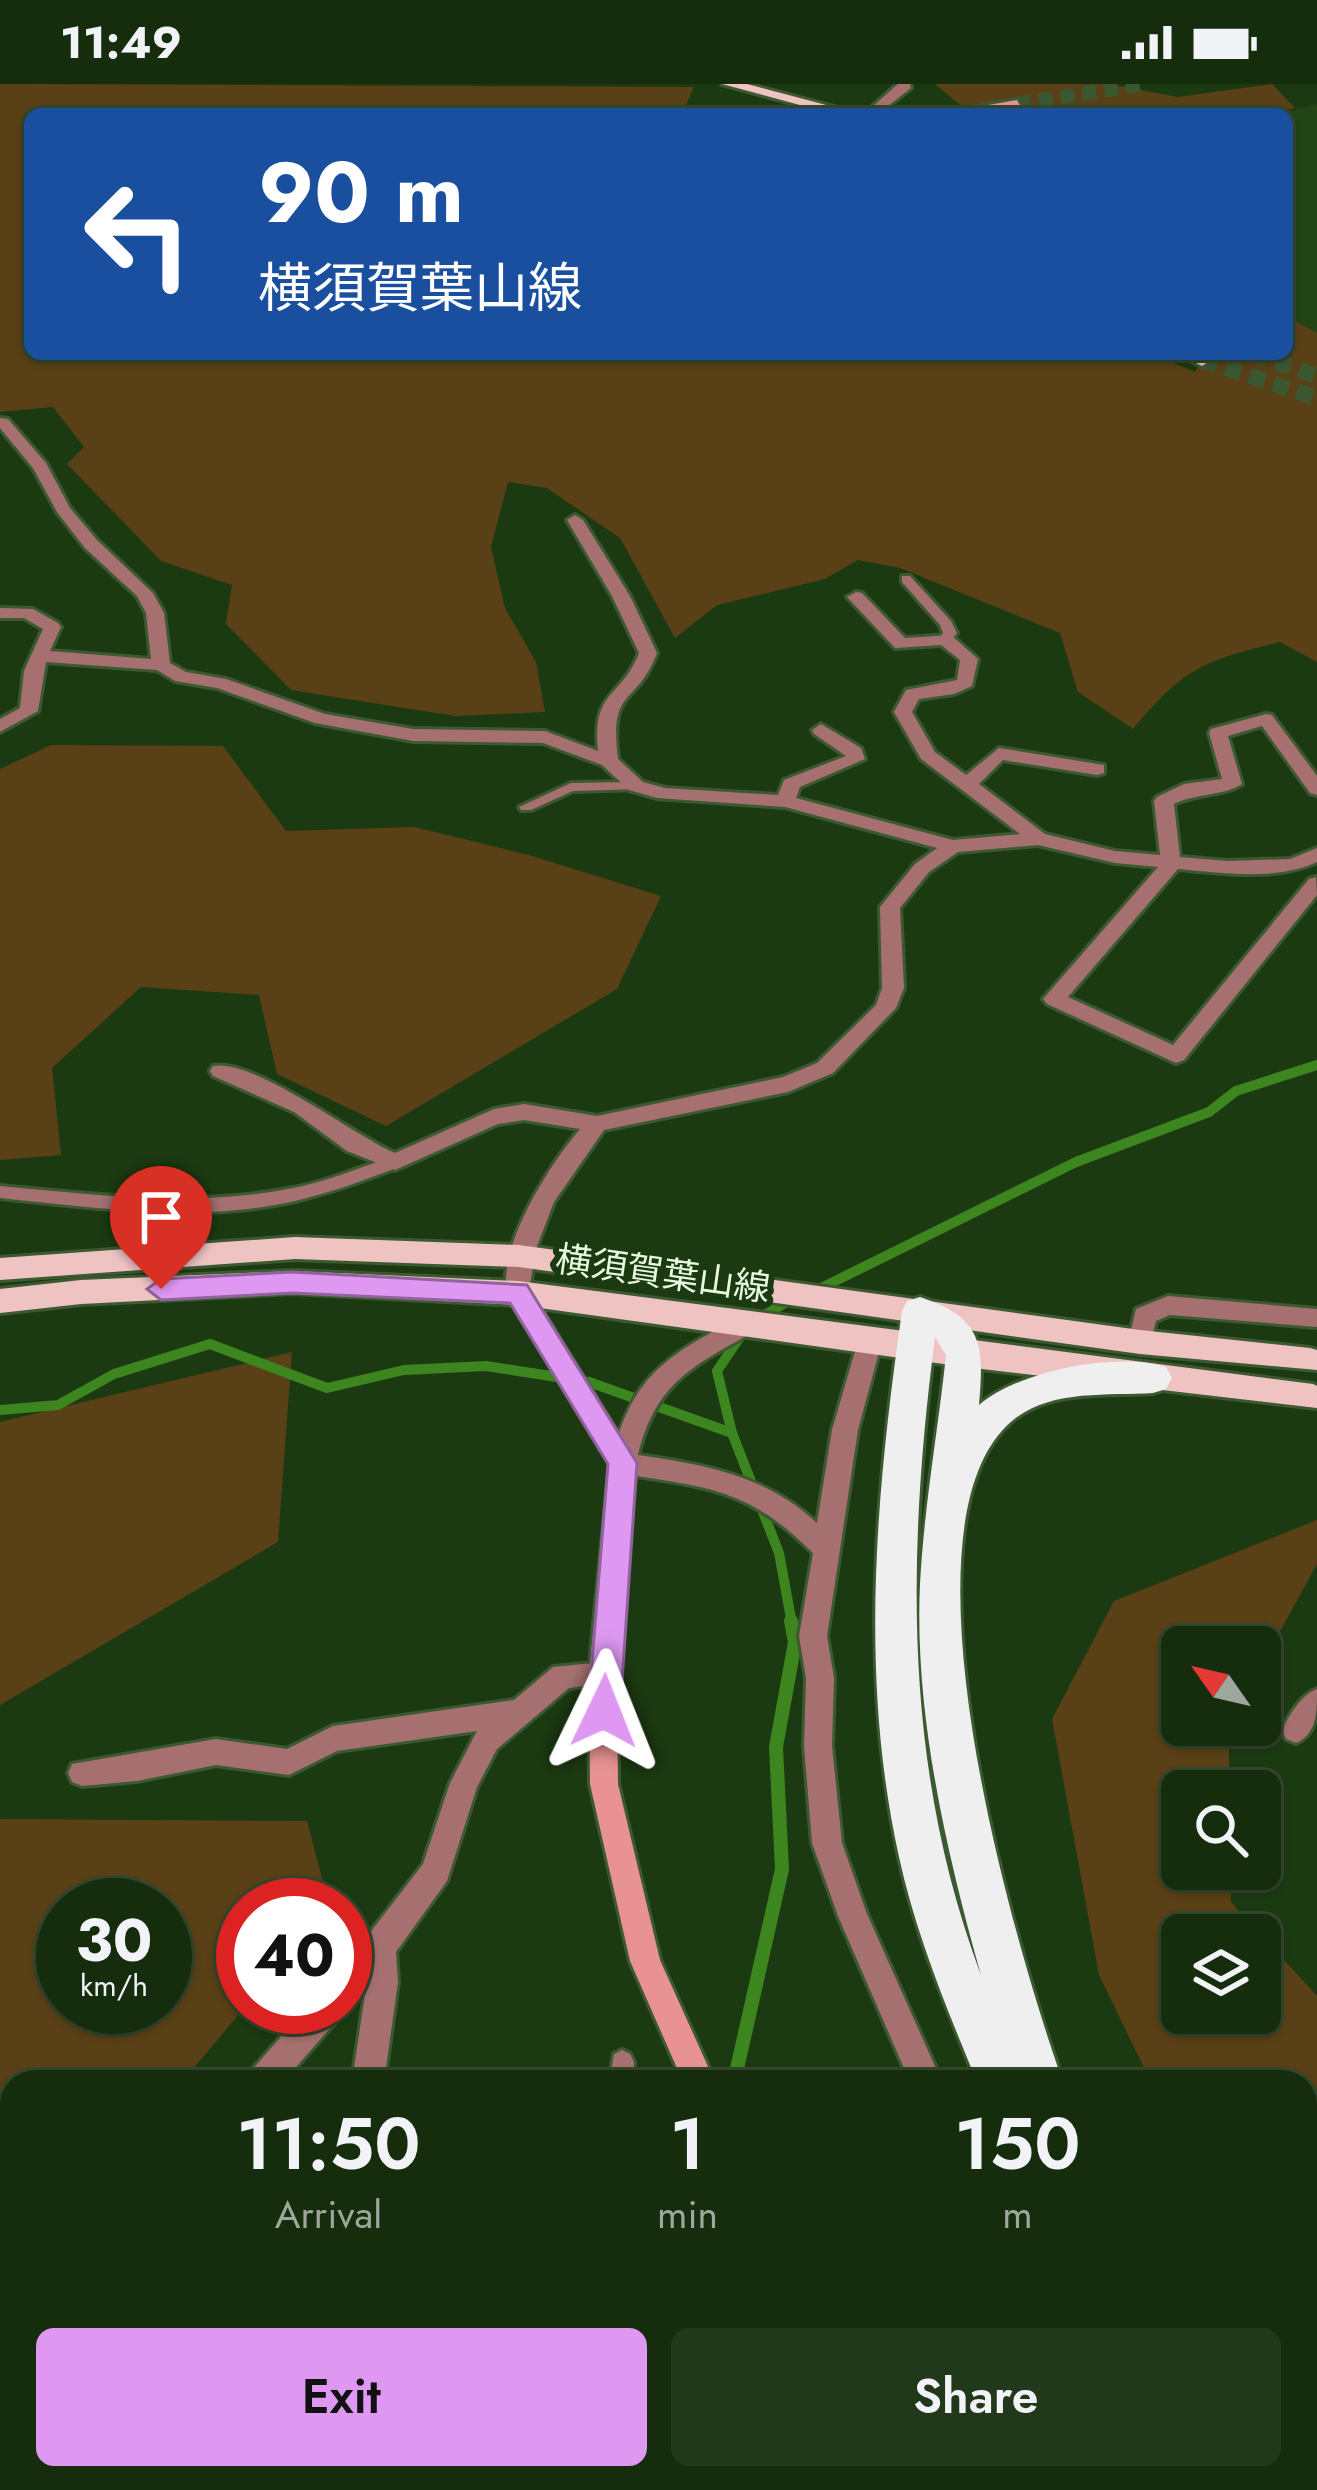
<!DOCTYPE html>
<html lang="en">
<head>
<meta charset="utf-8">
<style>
	:root { --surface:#152c0d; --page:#22381b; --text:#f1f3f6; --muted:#9da79d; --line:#34482e; --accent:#de98f2 }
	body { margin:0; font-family:Jost,"Noto Sans JP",sans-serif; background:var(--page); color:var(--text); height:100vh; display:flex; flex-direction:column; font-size:45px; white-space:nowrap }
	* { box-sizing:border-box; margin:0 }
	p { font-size:39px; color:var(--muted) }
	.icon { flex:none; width:66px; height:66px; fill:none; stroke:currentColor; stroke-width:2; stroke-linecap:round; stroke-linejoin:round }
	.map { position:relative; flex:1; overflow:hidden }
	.details { position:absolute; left:0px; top:1986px; width:1317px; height:420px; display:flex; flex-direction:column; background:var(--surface); border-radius:36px 36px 0 0; box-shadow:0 3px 9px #0004,0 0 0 3px var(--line) }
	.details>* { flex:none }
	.guide { position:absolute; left:24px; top:24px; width:1269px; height:252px; border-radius:18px; box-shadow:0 3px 9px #0004,0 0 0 3px var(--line); background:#1a4fa0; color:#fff; overflow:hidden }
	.needle { width:78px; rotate:304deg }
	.tools { position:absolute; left:1161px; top:1542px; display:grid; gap:24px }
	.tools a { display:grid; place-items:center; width:120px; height:120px; border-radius:18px; background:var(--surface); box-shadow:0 3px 9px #0004,0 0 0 3px var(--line); font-size:60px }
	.speed { position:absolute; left:36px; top:1794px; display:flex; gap:24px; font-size:60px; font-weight:700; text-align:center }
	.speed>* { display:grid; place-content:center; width:156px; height:156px; border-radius:50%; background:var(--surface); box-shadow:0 3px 9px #0004,0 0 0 3px var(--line); line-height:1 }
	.speed small { font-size:30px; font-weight:400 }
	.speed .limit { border:18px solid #d22; background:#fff; color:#111 }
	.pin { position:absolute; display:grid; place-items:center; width:102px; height:102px; color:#fff; margin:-123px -51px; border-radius:50% 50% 50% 0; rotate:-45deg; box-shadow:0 0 12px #0007 }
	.pin .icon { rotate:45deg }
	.me { position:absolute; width:132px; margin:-66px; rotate:2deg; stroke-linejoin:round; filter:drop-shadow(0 0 9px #0008) }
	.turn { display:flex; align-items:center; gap:42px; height:252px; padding:0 36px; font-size:54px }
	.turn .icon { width:156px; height:156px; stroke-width:2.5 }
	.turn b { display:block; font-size:84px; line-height:102px }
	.eta { display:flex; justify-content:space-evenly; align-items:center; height:204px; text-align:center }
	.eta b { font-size:72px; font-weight:600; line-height:84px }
	.action { display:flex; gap:24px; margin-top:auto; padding:24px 36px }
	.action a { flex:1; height:138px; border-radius:18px; background:var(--accent); color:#111; font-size:48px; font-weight:600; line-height:138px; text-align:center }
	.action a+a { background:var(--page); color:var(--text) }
	.status { display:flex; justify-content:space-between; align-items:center; height:84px; padding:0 60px; background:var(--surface); direction:ltr }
	.status svg { height:33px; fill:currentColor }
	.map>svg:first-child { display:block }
</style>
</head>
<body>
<div class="status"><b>11:49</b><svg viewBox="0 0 49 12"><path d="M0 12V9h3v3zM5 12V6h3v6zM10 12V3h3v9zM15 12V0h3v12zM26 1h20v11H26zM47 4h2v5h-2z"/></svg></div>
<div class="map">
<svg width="1317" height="2406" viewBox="0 0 1317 2406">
	<rect width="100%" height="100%" fill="#1c3a11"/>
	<path fill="#234515" d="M 1317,20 L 1317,261 L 1287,248 L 1287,30 L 1278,30 Z"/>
	<g fill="#594016" fill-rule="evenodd">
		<path d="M 0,0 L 694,3 L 682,30 L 30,30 L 30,270 L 1153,270 L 1195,288 L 1206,270 L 1287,270 L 1289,234 L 1317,249 L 1317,578 L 1280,558 C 1203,577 1185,583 1133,645 L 1078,608 L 1060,549 L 900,484 L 858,476 L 825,495 L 717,521 L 675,554 L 620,454 L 547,404 L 508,398 L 491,463 L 505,524 L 536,578 L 545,628 L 455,632 L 291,606 L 226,540 L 232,501 L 161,477 L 67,380 L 84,363 L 53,323 L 0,328 Z"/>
		<path d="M 935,0 L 1109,0 L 1178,13 L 1272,0 L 1295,24 L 1272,30 L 971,30 Z"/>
		<path d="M 51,661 L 223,662 L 286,747 L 414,743 L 529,771 L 661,812 L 617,905 L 386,1042 L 277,990 L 259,911 L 141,903 L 52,984 L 61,1071 L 0,1076 L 0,685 Z"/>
		<path d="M 292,1268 L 278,1458 L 0,1621 L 0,1338 Z"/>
		<path d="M 1317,1436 L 1317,1480 L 1260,1584 L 1260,1563 L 1182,1563 L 1182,1641 L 1229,1641 L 1229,1707 L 1182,1707 L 1182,1785 L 1231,1785 L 1231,1818 L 1317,1912 L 1317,2267 L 1305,2250 L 1305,1998 L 1151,1998 L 1099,1891 L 1052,1635 L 1114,1517 ZM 1260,1851 L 1260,1929 L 1182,1929 L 1182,1851 Z"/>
		<path d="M 0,1735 L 307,1737 L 329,1821 L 243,1821 L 245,1923 L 182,1998 L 12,1998 L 12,2076 L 0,2077 ZM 165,1821 L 165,1923 L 63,1923 L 63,1821 Z"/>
	</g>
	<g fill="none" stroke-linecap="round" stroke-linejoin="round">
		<g stroke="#3d851e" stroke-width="10">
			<path d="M 813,1208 L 1076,1078 L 1209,1028 L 1236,1007 L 1317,981"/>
			<path d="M 790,1216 L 748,1241 L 717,1287 L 732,1349 L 779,1469 L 792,1540"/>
			<path d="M 0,1326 L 58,1321 L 114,1290 L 210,1260 L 327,1304 L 404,1286 L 486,1282 L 589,1298 L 732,1349"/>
		</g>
		<g stroke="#3d851e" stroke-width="14">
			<path d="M 734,1998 L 782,1785 L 776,1663 L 795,1558 L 791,1537"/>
			<path d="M 757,2394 L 758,2406"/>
		</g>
		<path stroke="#3a5730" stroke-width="14" stroke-dasharray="14 8" stroke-linecap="butt" d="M 1017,20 L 1146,0"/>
		<g stroke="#3a5730" stroke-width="16" stroke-dasharray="16 9" stroke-linecap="butt">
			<path d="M 1252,270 L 1317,292"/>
			<path d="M 1202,276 L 1317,314"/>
		</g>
		<g stroke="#3c5932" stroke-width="6">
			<g id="lane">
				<path d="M 902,492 L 910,492 L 951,537 L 957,549 L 950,558 L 940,558 L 938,555 L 943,549 L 940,541 L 902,498 Z"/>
				<path d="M 636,698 L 641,699 L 641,705 L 573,707 L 531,726 L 521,726 L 519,723 L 571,699 Z"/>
				<path d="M 395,1072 L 401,1074 L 404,1078 L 401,1082 C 366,1096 332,1108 295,1117 C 198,1139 98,1124 0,1114 L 0,1102 C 96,1111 192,1123 288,1105 C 325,1099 359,1083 395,1072 Z"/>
				<path d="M 622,1966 L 630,1970 L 634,1978 L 633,1998 L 609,1998 L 614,1970 Z"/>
			</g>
		</g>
		<g stroke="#3c5932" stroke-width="6">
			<g id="street">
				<path d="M 898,0 L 910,0 L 911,4 L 878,30 L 864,30 Z"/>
				<path d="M 0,334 L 8,335 L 46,379 L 70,424 L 97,456 L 153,509 L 164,529 L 170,579 L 186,588 L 226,595 L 325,630 L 413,645 L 545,647 L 598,667 C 592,605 621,615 639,569 L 612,512 L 567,436 L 575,431 L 583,436 L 630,512 L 657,569 C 636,624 609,601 618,675 L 643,698 L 665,704 L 778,711 L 784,696 L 846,672 L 814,650 L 812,646 L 821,640 L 861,664 L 865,675 L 800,703 L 796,714 L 953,756 L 1020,750 L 921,675 L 894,628 L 906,606 L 957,596 L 960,576 L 941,561 L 895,564 L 847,513 L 856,508 L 862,509 L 905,554 L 951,551 L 978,575 L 972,602 L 954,610 L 919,615 L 912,628 L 935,668 L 966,691 L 999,664 L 1104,681 L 1104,689 L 1097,691 L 1003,676 L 979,700 L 1045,750 L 1115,767 L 1160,771 L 1154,717 L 1157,713 L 1184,700 L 1222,695 L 1209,649 L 1211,645 L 1266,630 L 1272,631 L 1317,692 L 1317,711 L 1310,709 L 1262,642 L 1228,652 L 1242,700 C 1224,712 1196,709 1174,720 L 1180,773 L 1228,777 L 1290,775 L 1317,764 L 1317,778 C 1275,797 1223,789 1178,785 L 1068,913 L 1173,961 L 1309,795 L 1316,793 L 1317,811 L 1184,976 L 1176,979 L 1047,920 L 1043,915 L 1158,783 L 1115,779 L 1038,761 L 958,768 L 929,788 L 900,824 L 904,904 L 896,924 L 833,989 L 788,1008 L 604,1046 L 554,1118 L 537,1162 L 527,1216 L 509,1216 C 492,1169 550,1080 580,1045 L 524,1036 L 498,1040 L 395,1086 L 347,1067 L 294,1028 L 213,992 L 210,987 L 213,982 C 254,974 353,1051 395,1069 L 494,1025 L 524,1020 L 597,1032 L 783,993 L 817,979 L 876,921 L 882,904 L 880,823 L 915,780 L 937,764 L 785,723 L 657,714 L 629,706 L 602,681 L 543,659 L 413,657 L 315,639 L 217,604 L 175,597 L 157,586 L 46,578 L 38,627 L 0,648 L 0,635 L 20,624 L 24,587 L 43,545 L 24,534 L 0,534 L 0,524 L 33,525 L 58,539 L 61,543 L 50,567 L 151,575 L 146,529 L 137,512 L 85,464 L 57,428 L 33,384 L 0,344 Z"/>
				<path d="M 1168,1212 L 1317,1225 L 1317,1243 L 1170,1231 L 1156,1237 L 1149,1265 L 1131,1265 L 1128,1258 L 1136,1225 Z"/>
				<path d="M 748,1230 L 757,1232 L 760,1239 L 757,1246 C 695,1281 656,1297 638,1371 C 706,1381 765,1391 817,1439 L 832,1346 L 858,1257 L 861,1250 L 879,1250 L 882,1257 L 858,1346 L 827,1552 L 834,1594 L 832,1662 L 842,1759 L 867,1830 L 942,1998 L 910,1998 L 838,1832 L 812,1759 L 804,1662 L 806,1594 L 799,1552 L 813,1469 C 749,1405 708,1403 623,1390 L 614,1386 L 610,1379 C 627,1314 646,1285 705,1252 C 719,1244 733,1235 748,1230 Z"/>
				<path d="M 603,1578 L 613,1581 L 617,1590 L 613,1599 L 569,1604 L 497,1665 L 477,1703 L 447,1797 L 396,1868 L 398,1898 L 384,1998 L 352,1998 L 366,1903 L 356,1915 L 345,1919 L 345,1881 L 423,1780 L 450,1699 L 477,1647 L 337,1667 L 289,1691 L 216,1681 L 137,1697 L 82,1702 L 72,1698 L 68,1689 L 72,1680 L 216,1655 L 287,1665 L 333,1642 L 514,1616 L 553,1583 Z"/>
				<path d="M 1317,1605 C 1317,1628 1317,1650 1296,1659 L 1286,1655 L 1282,1646 C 1289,1631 1301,1611 1317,1605 Z"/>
				<path d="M 307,1923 L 344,1923 L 339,1934 L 283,1998 L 246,1998 L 251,1987 Z"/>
				<path d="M 12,2177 L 12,2217 L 0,2222 L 0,2182 Z"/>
				<path d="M 543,2394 L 579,2394 L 576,2406 L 540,2406 Z"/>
				<path d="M 1135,2394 L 1173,2394 L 1178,2406 L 1140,2406 Z"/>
			</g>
		</g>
		<g stroke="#3c5932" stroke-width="6">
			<g id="secondary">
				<path d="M 1017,16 L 1021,23 L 953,30 L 959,26 Z"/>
				<path d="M 518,1200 L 527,1202 L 636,1379 L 617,1590 L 618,1700 L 660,1876 L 715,1998 L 683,1998 L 630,1877 L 590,1700 L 589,1590 L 610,1380 L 506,1209 L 509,1202 Z"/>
				<path d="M 958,2394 L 999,2394 L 1004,2406 L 963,2406 Z"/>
			</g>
		</g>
		<g stroke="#3c5932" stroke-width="6">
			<g id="primary">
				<path d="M 722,0 L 747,0 L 860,30 L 833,30 Z"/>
				<path d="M 1178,270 L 1203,270 L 1211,276 L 1202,282 Z"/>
				<path d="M 295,1153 L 519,1161 L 1140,1246 L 1310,1264 L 1317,1266 L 1317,1286 L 1140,1270 L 519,1183 L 295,1175 L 0,1196 L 0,1174 Z"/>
				<path d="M 293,1187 L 518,1197 L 1313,1300 L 1317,1302 L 1317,1324 L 965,1283 L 518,1221 L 293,1209 L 81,1220 L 0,1229 L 0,1205 L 81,1196 Z"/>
			</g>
		</g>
		<g stroke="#3c5932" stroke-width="6">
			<g id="highway">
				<path d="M 920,1213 C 984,1234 984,1262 979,1321 C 1018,1287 1116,1267 1166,1283 L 1172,1294 L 1166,1305 L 1153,1309 C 1106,1312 1050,1305 1012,1337 C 890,1440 1016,1866 1063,1998 L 977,1998 C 947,1925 916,1851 899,1773 C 859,1592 876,1409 902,1227 L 907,1217 ZM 935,1253 L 946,1271 C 938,1347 924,1423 920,1500 C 914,1628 946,1767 981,1891 C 903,1684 907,1470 935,1253 Z"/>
				<path d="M 1188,2394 L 1298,2394 L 1303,2406 L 1193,2406 Z"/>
			</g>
		</g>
		<use href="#lane" fill="#a67071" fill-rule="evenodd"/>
		<use href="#street" fill="#a67071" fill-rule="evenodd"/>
		<use href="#secondary" fill="#e89294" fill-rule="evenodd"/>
		<use href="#primary" fill="#f0c3c3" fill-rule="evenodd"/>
		<use href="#highway" fill="#efefef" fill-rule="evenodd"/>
	</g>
	<path fill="#de98f2" stroke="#90639d" stroke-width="3" d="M 292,1188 L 527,1201 L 637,1379 L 620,1627 L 615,1637 L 604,1641 L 592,1637 L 588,1627 L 608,1380 L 510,1219 L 292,1209 L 161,1216 L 147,1205 L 161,1195 Z"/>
	<g text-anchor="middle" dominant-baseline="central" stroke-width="12" stroke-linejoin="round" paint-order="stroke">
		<g font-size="36" fill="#e7f9e1" stroke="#1c3a11">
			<text transform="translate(663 1189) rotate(8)">横須賀葉山線</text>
		</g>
	</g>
</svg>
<div class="tools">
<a><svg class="needle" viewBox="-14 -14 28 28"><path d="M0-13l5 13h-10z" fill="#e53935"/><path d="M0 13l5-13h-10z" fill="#9da79d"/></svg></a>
<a><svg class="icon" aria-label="search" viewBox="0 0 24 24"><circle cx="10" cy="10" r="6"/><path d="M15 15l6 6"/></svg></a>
<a><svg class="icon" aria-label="layers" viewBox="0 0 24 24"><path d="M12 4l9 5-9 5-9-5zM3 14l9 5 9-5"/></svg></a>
</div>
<div class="speed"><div>30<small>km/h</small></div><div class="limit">40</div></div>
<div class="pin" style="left:161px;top:1205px;background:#d93025"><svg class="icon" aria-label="arrive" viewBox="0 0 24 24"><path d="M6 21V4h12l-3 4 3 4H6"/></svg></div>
<svg class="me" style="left:604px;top:1627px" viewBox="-20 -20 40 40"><path d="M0-17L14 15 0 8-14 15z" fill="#de98f2" stroke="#fff" stroke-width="4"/></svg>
<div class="guide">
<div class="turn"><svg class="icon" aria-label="left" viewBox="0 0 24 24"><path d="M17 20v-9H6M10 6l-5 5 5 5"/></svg><div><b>90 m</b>横須賀葉山線</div></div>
</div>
<section class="details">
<div class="eta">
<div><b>11:50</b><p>Arrival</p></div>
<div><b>1</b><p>min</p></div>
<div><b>150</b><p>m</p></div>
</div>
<div class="action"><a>Exit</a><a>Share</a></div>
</section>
</div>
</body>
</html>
